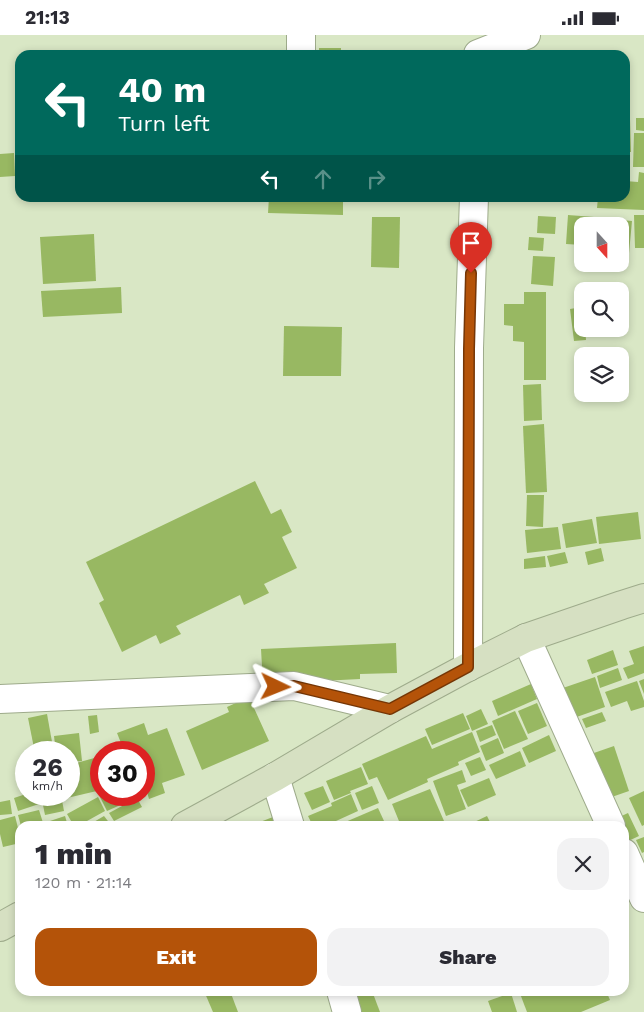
<!DOCTYPE html>
<html lang="en">
<head>
<meta charset="utf-8">
<style>
	:root { --surface:#fff; --page:#f2f2f3; --text:#2b2b33; --muted:#7c7c81; --accent:#b45309 }
	body { margin:0; font-family:"Work Sans",sans-serif; background:var(--page); color:var(--text); height:100vh; display:flex; flex-direction:column; font-size:19px; white-space:nowrap }
	* { box-sizing:border-box; margin:0 }
	p { font-size:16px; color:var(--muted) }
	.icon { flex:none; width:28px; height:28px; fill:none; stroke:currentColor; stroke-width:2; stroke-linecap:round; stroke-linejoin:round }
	.map { position:relative; flex:1; overflow:hidden }
	.panel { position:absolute; left:15px; top:786px; width:614px; height:175px; display:flex; flex-direction:column; background:var(--surface); border-radius:15px; box-shadow:0 2px 8px #0003 }
	.panel>* { flex:none }
	.hud { position:absolute; left:15px; top:15px; width:615px; height:152px; border-radius:15px; box-shadow:0 2px 8px #0003; background:#00695c; color:#fff; overflow:hidden }
	.needle { width:32px; rotate:159deg }
	.controls { position:absolute; left:574px; top:182px; display:grid; gap:10px }
	.controls a { display:grid; place-items:center; width:55px; height:55px; border-radius:10px; background:var(--surface); box-shadow:0 2px 8px #0003; font-size:25px }
	.speed { position:absolute; left:15px; top:706px; display:flex; gap:10px; font-size:25px; font-weight:700; text-align:center }
	.speed>* { display:grid; place-content:center; width:65px; height:65px; border-radius:50%; background:var(--surface); box-shadow:0 2px 8px #0003; line-height:1 }
	.speed small { font-size:12px; font-weight:400 }
	.speed .limit { border:8px solid #d22; background:#fff; color:#111 }
	.pin { position:absolute; display:grid; place-items:center; width:42px; height:42px; color:#fff; margin:-51px -21px; border-radius:50% 50% 50% 0; rotate:-45deg; box-shadow:0 0 5px #0007 }
	.pin .icon { rotate:45deg }
	.me { position:absolute; width:55px; margin:-28px; rotate:92deg; stroke-linejoin:round; filter:drop-shadow(0 0 4px #0008) }
	.turn { display:flex; align-items:center; gap:18px; height:105px; padding:0 20px; font-size:22px }
	.turn .icon { width:65px; height:65px; stroke-width:2.5 }
	.turn b { display:block; font-size:35px; line-height:42px }
	.lanes { display:flex; align-items:center; height:48px; padding:0 20px; background:#0003; justify-content:center; gap:25px; direction:ltr }
	.lanes .off { opacity:.35 }
	.round { display:grid; place-items:center; flex:none; width:52px; height:52px; border-radius:15px; background:var(--page) }
	.head { display:flex; align-items:center; justify-content:space-between; height:85px; padding:0 20px }
	h1 { font-size:30px; font-weight:800; line-height:38px }
	.cta { display:flex; gap:10px; margin-top:auto; padding:10px 20px }
	.cta a { flex:1; height:58px; border-radius:15px; background:var(--accent); color:#fff; font-size:20px; font-weight:800; line-height:58px; text-align:center }
	.cta a+a { background:var(--page); color:var(--text) }
	.status { display:flex; justify-content:space-between; align-items:center; height:35px; padding:0 25px; background:var(--surface); direction:ltr }
	.status svg { height:14px; fill:currentColor }
	.map>svg:first-child { display:block }
</style>
</head>
<body>
<div class="status"><b>21:13</b><svg viewBox="0 0 49 12"><path d="M0 12V9h3v3zM5 12V6h3v6zM10 12V3h3v9zM15 12V0h3v12zM26 1h20v11H26zM47 4h2v5h-2z"/></svg></div>
<div class="map">
<svg width="644" height="977" viewBox="0 0 644 977">
	<rect width="100%" height="100%" fill="#d9e7c5"/>
	<g fill="#98b862">
		<rect x="319" y="13" width="22" height="7"/>
		<path d="M 636,83 L 644,83 L 644,96 L 636,95 Z"/>
		<path d="M 625,85 L 630,85 L 631,117 L 625,117 Z"/>
		<path d="M 634,98 L 644,98 L 644,132 L 633,132 Z"/>
		<path d="M 14,118 L 15,141 L 0,142 L 0,119 Z"/>
		<path d="M 639,137 L 644,138 L 644,175 L 597,173 L 598,162 L 625,162 L 625,146 L 638,147 Z"/>
		<path d="M 269,162 L 343,162 L 343,180 L 268,178 Z"/>
		<path d="M 568,180 L 607,183 L 606,191 L 582,191 L 582,210 L 566,209 Z"/>
		<path d="M 634,180 L 644,180 L 644,213 L 635,213 Z"/>
		<path d="M 538,181 L 556,182 L 555,199 L 537,198 Z"/>
		<path d="M 372,182 L 400,182 L 399,233 L 371,232 Z"/>
		<path d="M 612,184 L 632,186 L 629,218 L 620,217 L 620,191 L 612,191 Z"/>
		<path d="M 94,199 L 96,246 L 43,249 L 40,202 Z"/>
		<path d="M 529,202 L 544,203 L 543,216 L 528,215 Z"/>
		<path d="M 533,221 L 555,222 L 553,251 L 531,249 Z"/>
		<path d="M 121,252 L 122,278 L 43,282 L 41,256 Z"/>
		<path d="M 524,257 L 546,257 L 546,345 L 524,345 L 524,307 L 513,306 L 513,291 L 504,290 L 504,269 L 524,269 Z"/>
		<path d="M 582,272 L 582,294 L 585,294 L 586,305 L 574,306 L 570,274 Z"/>
		<path d="M 284,291 L 342,292 L 341,341 L 283,341 Z"/>
		<path d="M 595,294 L 610,294 L 611,298 L 596,300 Z"/>
		<path d="M 541,349 L 542,385 L 524,386 L 523,350 Z"/>
		<path d="M 544,389 L 547,457 L 526,458 L 523,391 Z"/>
		<path d="M 255,446 L 271,479 L 281,474 L 292,497 L 282,502 L 297,533 L 264,549 L 269,558 L 244,570 L 240,560 L 176,591 L 181,599 L 160,609 L 156,600 L 122,617 L 99,568 L 104,565 L 86,527 Z"/>
		<path d="M 527,460 L 544,460 L 543,492 L 526,491 Z"/>
		<path d="M 638,477 L 641,504 L 599,509 L 596,482 Z"/>
		<path d="M 592,484 L 597,508 L 566,513 L 562,489 Z"/>
		<path d="M 558,492 L 561,514 L 527,518 L 525,495 Z"/>
		<path d="M 601,513 L 604,526 L 588,530 L 585,517 Z"/>
		<path d="M 565,517 L 568,528 L 550,532 L 547,521 Z"/>
		<path d="M 545,521 L 546,532 L 524,534 L 524,524 Z"/>
		<path d="M 396,608 L 397,638 L 360,639 L 360,644 L 263,649 L 261,614 Z"/>
		<path d="M 644,611 L 644,638 L 628,644 L 623,633 L 634,629 L 629,616 Z"/>
		<path d="M 613,615 L 618,630 L 592,639 L 587,625 Z"/>
		<path d="M 618,633 L 622,645 L 600,653 L 597,641 Z"/>
		<path d="M 595,642 L 605,672 L 571,684 L 560,654 Z"/>
		<path d="M 644,644 L 644,659 L 639,646 Z"/>
		<path d="M 637,646 L 644,666 L 644,672 L 631,676 L 627,666 L 611,672 L 605,657 Z"/>
		<path d="M 531,649 L 537,664 L 498,681 L 492,666 Z"/>
		<path d="M 249,662 L 269,706 L 202,735 L 186,696 L 229,677 L 227,672 Z"/>
		<path d="M 537,668 L 547,691 L 528,699 L 518,676 Z"/>
		<path d="M 481,674 L 488,689 L 472,696 L 466,681 Z"/>
		<path d="M 515,676 L 528,704 L 504,714 L 492,686 Z"/>
		<path d="M 602,677 L 606,686 L 586,693 L 582,684 Z"/>
		<path d="M 463,678 L 470,694 L 432,710 L 425,694 Z"/>
		<path d="M 47,679 L 54,718 L 35,718 L 28,683 Z"/>
		<path d="M 97,680 L 99,697 L 90,699 L 88,681 Z"/>
		<path d="M 144,688 L 148,700 L 167,693 L 185,740 L 162,748 L 165,758 L 149,764 L 147,757 L 144,758 L 144,718 L 125,718 L 117,698 Z"/>
		<path d="M 492,690 L 496,700 L 480,707 L 476,696 Z"/>
		<path d="M 472,697 L 480,717 L 458,727 L 459,730 L 427,744 L 428,747 L 388,765 L 377,742 L 369,745 L 362,729 L 426,701 L 432,714 Z"/>
		<path d="M 79,698 L 82,726 L 69,727 L 69,718 L 56,718 L 54,701 Z"/>
		<path d="M 549,700 L 556,716 L 529,728 L 522,713 Z"/>
		<path d="M 498,703 L 504,718 L 486,726 L 480,711 Z"/>
		<path d="M 614,711 L 629,756 L 606,764 L 591,719 Z"/>
		<path d="M 520,716 L 526,731 L 496,744 L 489,730 Z"/>
		<path d="M 98,722 L 101,734 L 101,755 L 67,763 L 66,760 L 69,760 L 69,730 Z"/>
		<path d="M 480,722 L 486,735 L 471,741 L 465,728 Z"/>
		<path d="M 361,732 L 368,749 L 350,756 L 351,758 L 334,765 L 326,746 Z"/>
		<path d="M 462,735 L 466,747 L 457,750 L 466,774 L 446,781 L 433,746 Z"/>
		<path d="M 489,743 L 496,760 L 468,772 L 460,755 Z"/>
		<path d="M 323,751 L 330,767 L 312,775 L 304,758 Z"/>
		<path d="M 372,751 L 379,768 L 362,775 L 355,758 Z"/>
		<path d="M 430,754 L 444,786 L 432,791 L 401,791 L 392,769 Z"/>
		<path d="M 644,756 L 644,790 L 642,791 L 629,763 Z"/>
		<path d="M 26,759 L 26,760 L 36,760 L 39,769 L 18,776 L 14,763 Z"/>
		<path d="M 351,759 L 358,776 L 336,786 L 338,789 L 333,791 L 313,791 L 308,781 L 332,771 L 331,768 Z"/>
		<path d="M 41,760 L 61,760 L 64,776 L 45,780 Z"/>
		<path d="M 104,760 L 134,760 L 136,763 L 107,776 L 100,762 Z"/>
		<path d="M 98,762 L 105,776 L 78,791 L 74,791 L 67,779 Z"/>
		<path d="M 137,763 L 142,772 L 114,786 L 109,778 Z"/>
		<path d="M 10,765 L 12,779 L 0,780 L 0,767 Z"/>
		<path d="M 378,773 L 384,786 L 373,791 L 345,791 L 343,788 Z"/>
		<path d="M 39,775 L 44,791 L 21,791 L 18,780 Z"/>
		<path d="M 628,778 L 639,801 L 624,808 L 624,791 L 613,785 Z"/>
		<path d="M 15,781 L 20,801 L 20,808 L 3,812 L 0,799 L 0,785 Z"/>
		<path d="M 65,781 L 68,791 L 45,791 L 44,788 Z"/>
		<path d="M 104,781 L 111,790 L 109,791 L 87,791 Z"/>
		<path d="M 487,781 L 492,791 L 468,791 L 468,790 Z"/>
		<path d="M 273,782 L 277,791 L 261,791 L 260,787 Z"/>
		<path d="M 644,802 L 644,817 L 642,818 L 636,805 Z"/>
		<path d="M 204,956 L 230,956 L 238,977 L 213,977 Z"/>
		<path d="M 354,956 L 372,956 L 380,977 L 361,977 Z"/>
		<path d="M 519,956 L 606,956 L 610,965 L 581,977 L 527,977 Z"/>
		<path d="M 511,958 L 517,977 L 492,977 L 488,966 Z"/>
	</g>
	<g fill="none" stroke-linecap="round" stroke-linejoin="round">
		<g stroke="#9eab8b" stroke-width="30">
			<g id="street">
				<path d="M 301,0 L 301,20"/>
				<path d="M 478,19 L 526,0"/>
				<path d="M 526,603 L 611,791"/>
				<path d="M 468,632 L 469,313 L 474,162"/>
				<path d="M 0,664 L 294,651 L 390,674"/>
				<path d="M 275,742 L 290,791"/>
				<path d="M 624,818 L 644,863"/>
				<path d="M 341,956 L 347,977"/>
			</g>
		</g>
		<g stroke="#9eab8b" stroke-width="30">
			<g id="secondary">
				<path d="M 185,791 L 275,742 L 390,674 L 468,632 L 526,603 L 622,570 L 644,563"/>
				<path d="M 0,892 L 20,881"/>
			</g>
		</g>
		<use href="#street" stroke="#fff" stroke-width="28"/>
		<use href="#secondary" stroke="#d6e0c2" stroke-width="28"/>
	</g>
	<g fill="none" stroke-linecap="round" stroke-linejoin="round">
		<g stroke="#753606" stroke-width="12">
			<path id="route" d="M 276,652 L 294,651 L 390,674 L 468,632 L 469,314 L 471,238"/>
		</g>
		<use href="#route" stroke="#b45309" stroke-width="9"/>
	</g>
</svg>
<div class="controls">
<a><svg class="needle" viewBox="-14 -14 28 28"><path d="M0-13l5 13h-10z" fill="#e53935"/><path d="M0 13l5-13h-10z" fill="#7c7c81"/></svg></a>
<a><svg class="icon" aria-label="search" viewBox="0 0 24 24"><circle cx="10" cy="10" r="6"/><path d="M15 15l6 6"/></svg></a>
<a><svg class="icon" aria-label="layers" viewBox="0 0 24 24"><path d="M12 4l9 5-9 5-9-5zM3 14l9 5 9-5"/></svg></a>
</div>
<div class="speed"><div>26<small>km/h</small></div><div class="limit">30</div></div>
<div class="pin" style="left:471px;top:238px;background:#d93025"><svg class="icon" aria-label="arrive" viewBox="0 0 24 24"><path d="M6 21V4h12l-3 4 3 4H6"/></svg></div>
<svg class="me" style="left:276px;top:652px" viewBox="-20 -20 40 40"><path d="M0-17L14 15 0 8-14 15z" fill="#b45309" stroke="#fff" stroke-width="4"/></svg>
<div class="hud">
<div class="turn"><svg class="icon" aria-label="left" viewBox="0 0 24 24"><path d="M17 20v-9H6M10 6l-5 5 5 5"/></svg><div><b>40 m</b>Turn left</div></div>
<div class="lanes"><svg class="icon" aria-label="left" viewBox="0 0 24 24"><path d="M17 20v-9H6M10 6l-5 5 5 5"/></svg><svg class="icon off" aria-label="ahead" viewBox="0 0 24 24"><path d="M12 20V5M6 11l6-6 6 6"/></svg><svg class="icon off" aria-label="right" viewBox="0 0 24 24"><path d="M7 20v-9h11M14 6l5 5-5 5"/></svg></div>
</div>
<section class="panel">
<div class="head"><div><h1>1 min</h1><p>120 m · 21:14</p></div><a class="round"><svg class="icon" aria-label="close" viewBox="0 0 24 24"><path d="M6 6l12 12M18 6L6 18"/></svg></a></div>
<div class="cta"><a>Exit</a><a>Share</a></div>
</section>
</div>
</body>
</html>
